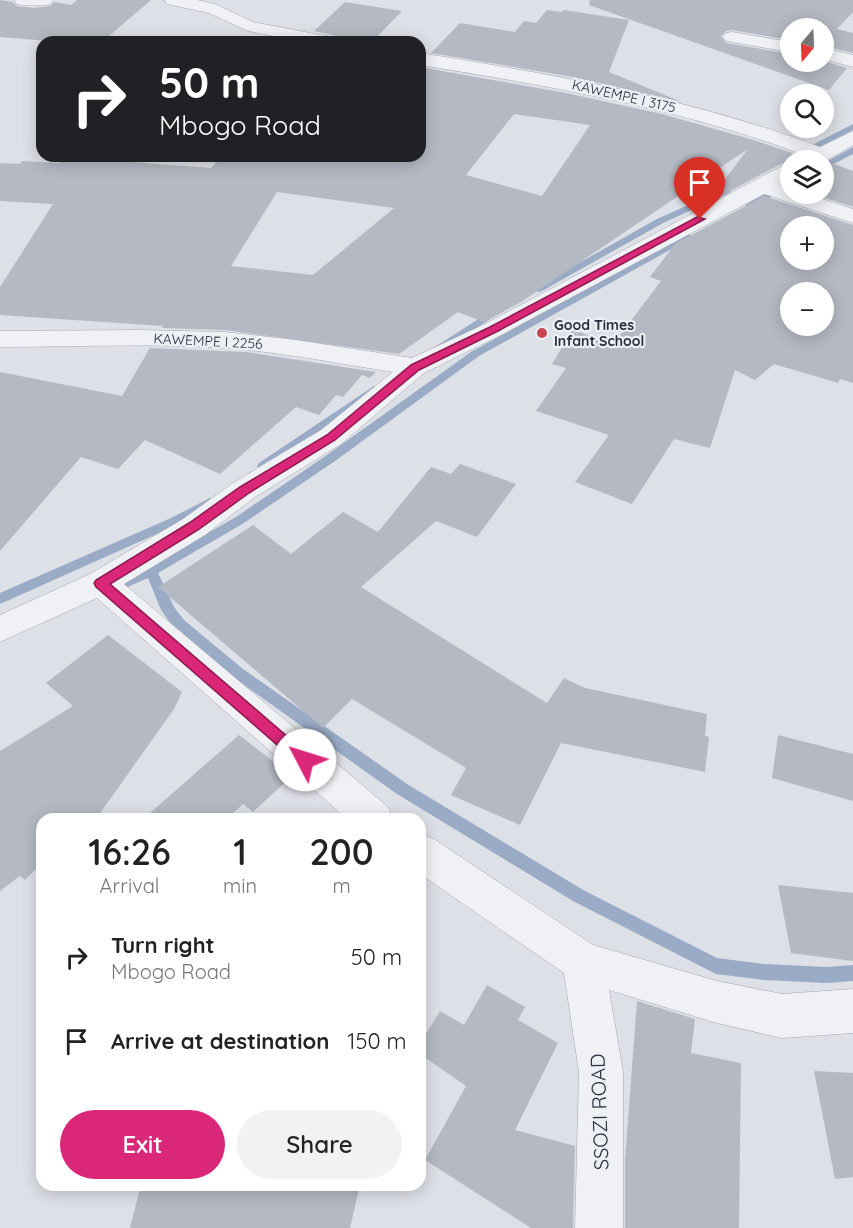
<!DOCTYPE html>
<html lang="en">
<head>
<meta charset="utf-8">
<style>
	:root { --surface:#fff; --page:#f2f2f2; --text:#222; --muted:#767676; --accent:#db2777 }
	body { margin:0; font-family:Quicksand,sans-serif; background:var(--page); color:var(--text); height:100vh; display:flex; flex-direction:column; font-size:22px; white-space:nowrap }
	* { box-sizing:border-box; margin:0 }
	p { font-size:20px; color:var(--muted) }
	.icon { flex:none; width:33px; height:33px; fill:none; stroke:currentColor; stroke-width:2; stroke-linecap:round; stroke-linejoin:round }
	.map { position:relative; flex:1; overflow:hidden }
	.details { position:absolute; left:36px; top:813px; width:390px; height:378px; display:flex; flex-direction:column; background:var(--surface); border-radius:18px; box-shadow:0 3px 15px #0003 }
	.details>* { flex:none }
	.hud { position:absolute; left:36px; top:36px; width:390px; height:126px; border-radius:18px; box-shadow:0 3px 15px #0003; background:#202124; color:#fff; overflow:hidden }
	.needle { width:39px; rotate:199deg }
	.tools { position:absolute; left:780px; top:18px; display:grid; gap:12px }
	.tools a { display:grid; place-items:center; width:54px; height:54px; border-radius:50%; background:var(--surface); box-shadow:0 3px 15px #0003; font-size:30px }
	.pin { position:absolute; display:grid; place-items:center; width:51px; height:51px; color:#fff; margin:-62px -26px; border-radius:50% 50% 50% 0; rotate:-45deg; box-shadow:0 0 6px #0007 }
	.pin .icon { rotate:45deg }
	.me { position:absolute; width:66px; margin:-33px; rotate:310deg; stroke-linejoin:round; filter:drop-shadow(0 0 4px #0008) }
	.turn { display:flex; align-items:center; gap:21px; height:126px; padding:0 24px; font-size:27px }
	.turn .icon { width:78px; height:78px; stroke-width:2.5 }
	.turn b { display:block; font-size:42px; line-height:51px }
	.eta { display:flex; justify-content:space-evenly; align-items:center; height:102px; text-align:center }
	.eta b { font-size:36px; font-weight:600; line-height:42px }
	.action { display:flex; gap:12px; margin-top:auto; padding:12px 24px }
	.action a { flex:1; height:69px; border-radius:36px; background:var(--accent); color:#fff; font-size:24px; font-weight:600; line-height:69px; text-align:center }
	.action a+a { background:var(--page); color:var(--text) }
	ul { padding:0; list-style:none }
	li { display:flex; align-items:center; gap:18px; height:84px; padding:0 24px }
	li div { flex:1 }
	li b { display:block; font-size:22px }
	li em { font-style:normal }
	.map>svg:first-child { display:block }
</style>
</head>
<body>
<div class="map">
<svg width="853" height="1228" viewBox="0 0 853 1228">
	<rect width="100%" height="100%" fill="#dde0e6"/>
	<g fill="none" stroke-linecap="round" stroke-linejoin="round">
		<g fill="#99abc5" fill-rule="evenodd">
			<path d="M 853,124 L 853,130 L 786,164 L 779,162 Z"/>
			<path d="M 853,147 L 853,154 L 824,169 L 824,163 Z"/>
			<path d="M 790,180 L 790,186 L 753,207 L 745,205 Z"/>
			<path d="M 726,188 L 731,191 L 729,193 L 663,223 L 542,291 L 538,292 L 533,289 L 657,219 Z"/>
			<path d="M 687,234 L 695,236 L 479,356 L 335,461 L 244,523 L 158,573 L 174,607 L 184,620 L 243,669 L 407,784 L 585,891 L 717,958 L 764,964 L 827,967 L 853,965 L 853,981 L 827,983 L 764,980 L 716,974 L 573,901 L 397,794 L 233,677 L 174,628 L 161,610 L 148,578 L 114,593 L 107,588 L 109,584 L 146,568 L 236,517 L 327,455 L 471,352 Z"/>
			<path d="M 494,309 L 498,310 L 498,314 L 436,354 L 432,355 L 427,352 Z"/>
			<path d="M 374,386 L 378,388 L 378,392 L 267,469 L 259,469 L 257,466 L 259,463 Z"/>
			<path d="M 210,498 L 216,502 L 214,505 L 179,524 L 0,604 L 0,593 L 171,518 Z"/>
		</g>
	</g>
	<g fill="#b4b9c3" fill-rule="evenodd">
		<path d="M 0,0 L 12,2 L 17,6 L 34,8 L 50,6 L 54,2 L 71,5 L 77,0 L 151,0 L 102,42 L 61,42 L 0,37 Z"/>
		<path d="M 590,0 L 853,0 L 853,12 L 837,29 L 853,33 L 853,53 L 824,46 L 824,28 L 790,28 L 790,40 L 732,30 L 726,31 L 721,36 L 726,43 L 790,54 L 790,62 L 824,61 L 847,68 L 829,90 L 589,5 Z"/>
		<path d="M 345,2 L 402,11 L 372,42 L 342,42 L 337,36 L 314,31 Z"/>
		<path d="M 547,10 L 562,12 L 564,10 L 629,20 L 609,72 L 682,102 L 573,77 L 431,53 L 460,23 L 515,32 L 524,21 L 536,23 Z"/>
		<path d="M 420,67 L 566,93 L 662,114 L 757,141 L 801,156 L 799,160 L 781,164 L 706,204 L 748,149 L 521,302 L 484,322 L 458,312 L 399,354 L 225,330 L 162,328 L 163,326 L 0,315 L 0,287 L 53,204 L 0,201 L 0,163 L 20,164 L 22,161 L 59,163 L 64,157 L 211,168 L 222,156 L 420,156 ZM 514,114 L 590,125 L 542,196 L 466,175 ZM 277,192 L 394,208 L 313,275 L 231,266 Z"/>
		<path d="M 829,162 L 853,171 L 853,207 L 813,194 L 824,194 L 824,164 Z"/>
		<path d="M 764,196 L 853,225 L 853,383 L 840,379 L 838,383 L 774,364 L 755,380 L 735,370 L 710,448 L 674,439 L 632,504 L 575,482 L 609,435 L 536,411 L 566,368 L 552,364 L 573,329 L 612,346 L 661,281 L 650,277 L 675,244 ZM 790,226 L 824,226 L 824,260 L 790,260 ZM 790,292 L 824,292 L 824,326 L 790,326 Z"/>
		<path d="M 150,348 L 246,352 L 376,372 L 370,378 L 362,375 L 343,397 L 336,395 L 319,415 L 296,407 L 220,474 L 145,440 L 118,469 L 81,457 L 0,551 L 0,372 L 122,396 Z"/>
		<path d="M 460,464 L 516,484 L 477,537 L 436,521 L 361,587 L 547,703 L 564,678 L 585,688 L 707,714 L 705,736 L 709,737 L 705,772 L 561,743 L 520,825 L 451,795 L 466,768 L 352,699 L 323,728 L 158,587 L 253,525 L 291,554 L 343,512 L 378,532 L 431,467 L 451,474 Z"/>
		<path d="M 108,635 L 182,692 L 174,709 L 96,819 L 42,819 L 42,863 L 25,880 L 20,876 L 0,891 L 0,751 L 73,706 L 46,683 Z"/>
		<path d="M 239,735 L 292,776 L 253,812 L 243,804 L 227,819 L 143,819 Z"/>
		<path d="M 778,735 L 853,754 L 853,801 L 772,778 Z"/>
		<path d="M 778,885 L 853,893 L 853,961 L 791,953 Z"/>
		<path d="M 487,985 L 525,1007 L 518,1020 L 558,1043 L 515,1130 L 575,1146 L 573,1228 L 531,1228 L 425,1160 L 466,1086 L 420,1054 L 420,1044 L 440,1011 L 464,1025 Z"/>
		<path d="M 637,1001 L 695,1019 L 691,1053 L 741,1063 L 739,1228 L 625,1228 L 625,1160 Z"/>
		<path d="M 814,1071 L 853,1073 L 853,1177 L 835,1179 Z"/>
		<path d="M 141,1185 L 360,1185 L 350,1228 L 130,1228 Z"/>
	</g>
	<g fill="none" stroke-linecap="round" stroke-linejoin="round">
		<g stroke="#a3a7b0" stroke-width="1">
			<g id="minor">
				<path d="M 14,0 L 53,0 L 50,4 C 40,6 27,6 17,4 Z"/>
				<path d="M 164,0 L 197,0 L 215,4 L 253,22 L 331,37 L 337,38 L 340,42 L 303,42 L 248,31 L 209,13 L 167,4 Z"/>
				<path d="M 732,32 L 790,42 L 790,52 L 726,41 L 723,37 L 726,33 Z"/>
				<path d="M 824,48 L 853,55 L 853,67 L 824,59 Z"/>
				<path d="M 420,53 C 556,75 690,98 820,147 L 853,131 L 853,145 L 824,162 L 801,160 L 804,155 C 680,108 550,86 420,65 Z"/>
				<path d="M 790,165 L 790,179 L 780,185 L 790,188 L 790,194 L 807,194 L 853,209 L 853,223 L 764,194 L 503,334 L 424,373 L 341,444 L 255,497 L 205,535 L 124,584 L 388,807 L 393,819 L 347,819 L 97,598 L 0,642 L 0,615 L 90,574 L 183,519 L 233,483 L 321,430 L 393,372 C 337,363 281,352 225,348 C 150,343 75,347 0,347 L 0,331 L 141,330 L 225,332 L 296,340 L 412,358 L 485,324 L 782,166 Z"/>
				<path d="M 420,834 L 434,839 L 593,945 L 717,981 L 782,994 L 853,989 L 853,1033 L 782,1038 L 717,1023 L 609,990 L 623,1072 L 623,1228 L 575,1228 L 579,1072 L 564,973 L 420,874 Z"/>
			</g>
		</g>
		<use href="#minor" fill="#eff1f5" fill-rule="evenodd"/>
	</g>
	<path fill="#db2777" stroke="#8e194d" stroke-width="1.5" d="M 697,217 L 705,219 L 498,331 L 419,370 L 335,440 L 249,493 L 198,530 L 110,584 L 310,756 L 313,760 L 310,765 L 305,767 L 300,765 L 96,587 L 94,583 L 96,580 L 189,523 L 240,487 L 327,435 L 411,365 L 490,327 Z"/>
	<circle fill="#c8454f" stroke="#eceff4" stroke-width="2" cx="542" cy="333" r="6"/>
	<g text-anchor="middle" dominant-baseline="central" stroke-width="4.5" stroke-linejoin="round" paint-order="stroke">
		<g font-size="14" fill="#272d3c" stroke="#eceff4">
			<text transform="translate(624 96) rotate(13)">KAWEMPE I 3175</text>
			<text transform="translate(208 341) rotate(3)">KAWEMPE I 2256</text>
		</g>
		<g font-size="14" font-weight="bold" fill="#272d3c" stroke="#eceff4" text-anchor="start">
			<text x="554" y="325">Good Times<tspan x="554" dy="16">Infant School</tspan></text>
		</g>
		<g font-size="20" fill="#272d3c" stroke="#eceff4">
			<text transform="translate(599 1112) rotate(-92)">SSOZI ROAD</text>
		</g>
	</g>
</svg>
<div class="tools">
<a><svg class="needle" viewBox="-14 -14 28 28"><path d="M0-13l5 13h-10z" fill="#e53935"/><path d="M0 13l5-13h-10z" fill="#767676"/></svg></a>
<a><svg class="icon" aria-label="search" viewBox="0 0 24 24"><circle cx="10" cy="10" r="6"/><path d="M15 15l6 6"/></svg></a>
<a><svg class="icon" aria-label="layers" viewBox="0 0 24 24"><path d="M12 4l9 5-9 5-9-5zM3 14l9 5 9-5"/></svg></a>
<a>+</a>
<a>−</a>
</div>
<div class="pin" style="left:700px;top:219px;background:#d93025"><svg class="icon" aria-label="arrive" viewBox="0 0 24 24"><path d="M6 21V4h12l-3 4 3 4H6"/></svg></div>
<svg class="me" style="left:305px;top:760px" viewBox="-20 -20 40 40"><circle r="19" fill="#fff"/><path d="M0-13L10 11 0 6-10 11z" fill="#db2777"/></svg>
<div class="hud">
<div class="turn"><svg class="icon" aria-label="right" viewBox="0 0 24 24"><path d="M7 20v-9h11M14 6l5 5-5 5"/></svg><div><b>50 m</b>Mbogo Road</div></div>
</div>
<section class="details">
<div class="eta">
<div><b>16:26</b><p>Arrival</p></div>
<div><b>1</b><p>min</p></div>
<div><b>200</b><p>m</p></div>
</div>
<ul>
<li><svg class="icon" aria-label="right" viewBox="0 0 24 24"><path d="M7 20v-9h11M14 6l5 5-5 5"/></svg><div><b>Turn right</b><p>Mbogo Road</p></div><em>50 m</em></li>
<li><svg class="icon" aria-label="arrive" viewBox="0 0 24 24"><path d="M6 21V4h12l-3 4 3 4H6"/></svg><div><b>Arrive at destination</b></div><em>150 m</em></li>
</ul>
<div class="action"><a>Exit</a><a>Share</a></div>
</section>
</div>
</body>
</html>
